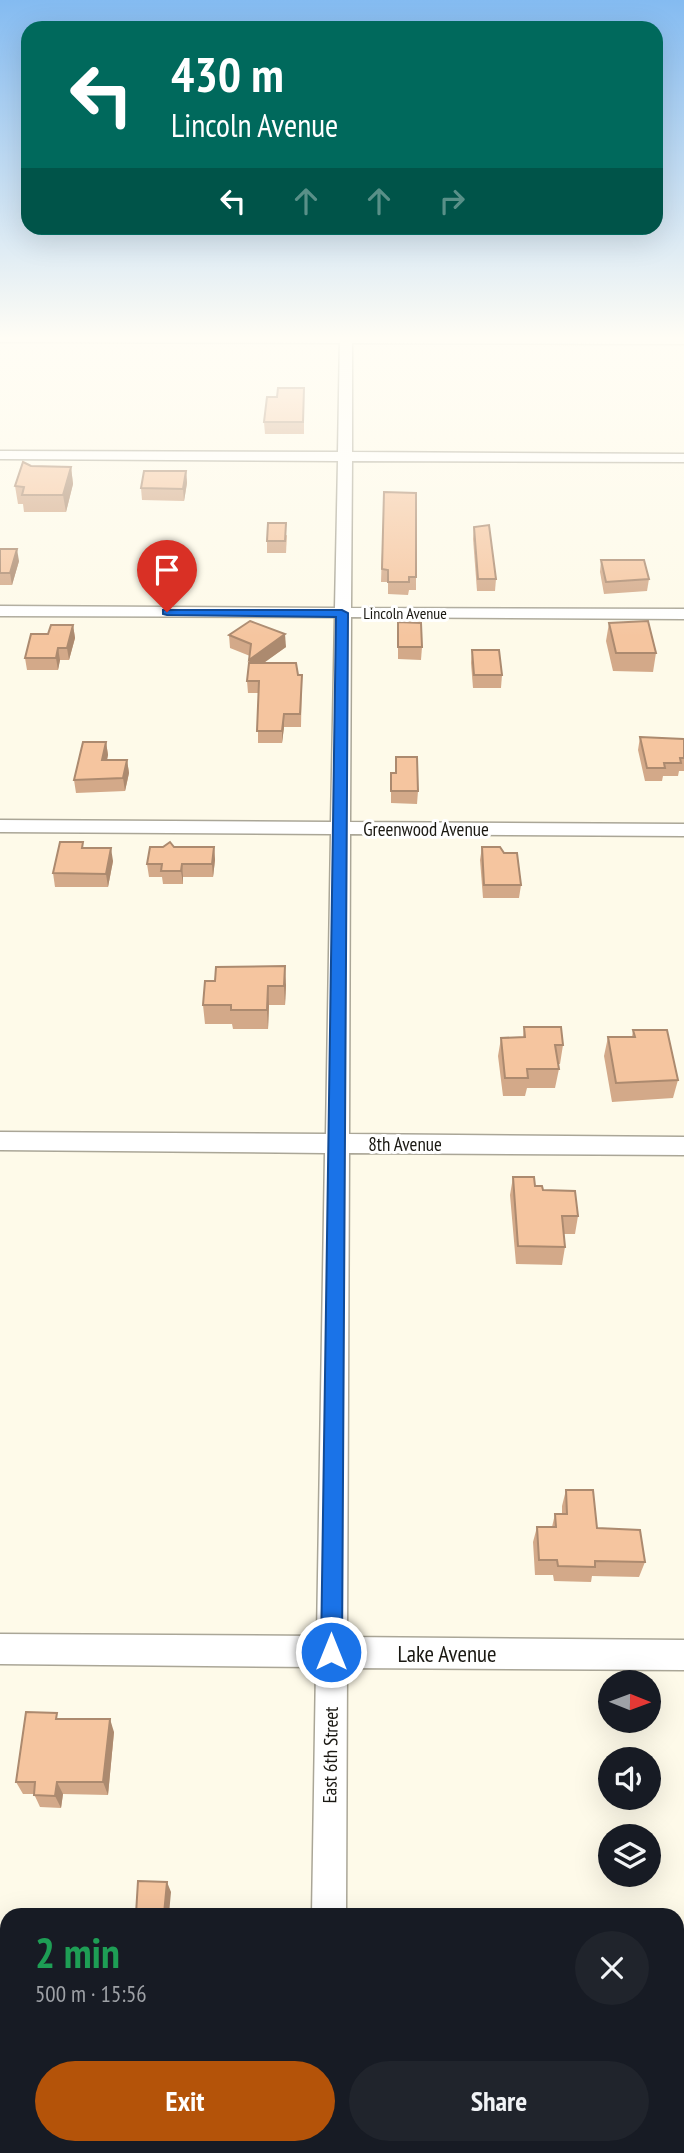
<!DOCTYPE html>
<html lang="en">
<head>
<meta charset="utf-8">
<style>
	:root { --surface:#171b24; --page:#20242c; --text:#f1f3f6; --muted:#9ea1a6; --accent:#b45309 }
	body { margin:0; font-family:"PT Sans Narrow",sans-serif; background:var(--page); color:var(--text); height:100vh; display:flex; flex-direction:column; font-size:26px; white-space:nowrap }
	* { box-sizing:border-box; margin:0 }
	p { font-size:23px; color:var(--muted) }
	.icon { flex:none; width:38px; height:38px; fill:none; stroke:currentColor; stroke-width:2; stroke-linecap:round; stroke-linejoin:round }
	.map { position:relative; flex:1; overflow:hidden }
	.sheet { position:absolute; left:0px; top:1908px; width:684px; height:247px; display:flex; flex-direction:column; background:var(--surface); border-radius:21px 21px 0 0; box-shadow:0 7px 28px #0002 }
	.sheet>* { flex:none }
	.top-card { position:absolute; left:21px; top:21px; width:642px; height:214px; border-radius:21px; box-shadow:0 7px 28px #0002; background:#00695c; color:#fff; overflow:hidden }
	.needle { width:46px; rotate:91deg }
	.tools { position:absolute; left:598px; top:1670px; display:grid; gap:14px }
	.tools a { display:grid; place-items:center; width:63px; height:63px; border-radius:50%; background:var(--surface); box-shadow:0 7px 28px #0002; font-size:35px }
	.pin { position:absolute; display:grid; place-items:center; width:60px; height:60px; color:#fff; margin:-72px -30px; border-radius:50% 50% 50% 0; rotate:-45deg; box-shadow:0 0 7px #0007 }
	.pin .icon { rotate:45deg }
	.me { position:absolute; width:77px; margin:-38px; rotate:0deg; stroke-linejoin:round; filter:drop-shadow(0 0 5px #0008) }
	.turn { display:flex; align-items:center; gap:24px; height:147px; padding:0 35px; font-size:32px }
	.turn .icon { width:91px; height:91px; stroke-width:2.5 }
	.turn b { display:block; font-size:49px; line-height:60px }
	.lanes { display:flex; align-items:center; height:66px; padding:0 35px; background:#0003; justify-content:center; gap:35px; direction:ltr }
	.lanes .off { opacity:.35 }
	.round { display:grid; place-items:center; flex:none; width:74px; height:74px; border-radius:37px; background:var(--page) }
	.head { display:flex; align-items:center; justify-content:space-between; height:119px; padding:0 35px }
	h1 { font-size:42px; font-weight:600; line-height:52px; color:#1e9e55 }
	.button { display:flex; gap:14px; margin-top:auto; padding:14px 35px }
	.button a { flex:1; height:80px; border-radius:42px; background:var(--accent); color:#fff; font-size:28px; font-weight:600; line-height:80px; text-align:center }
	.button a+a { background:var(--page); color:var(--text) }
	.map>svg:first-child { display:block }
</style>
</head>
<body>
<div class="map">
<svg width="684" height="2153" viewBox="0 0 684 2153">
	<rect width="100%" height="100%" fill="#fefae9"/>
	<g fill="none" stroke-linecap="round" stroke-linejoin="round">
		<g stroke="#aaa697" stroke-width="3">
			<g id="minor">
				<path d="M 340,336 L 352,336 L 352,452 L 684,454 L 684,462 L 352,461 L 351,608 L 684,609 L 684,619 L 351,617 L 350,822 L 684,824 L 684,836 L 350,834 L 349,1134 L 684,1137 L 684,1155 L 349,1153 L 347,1637 L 684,1640 L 684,1670 L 347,1668 L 346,1914 L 312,1914 L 316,1667 L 0,1664 L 0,1634 L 317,1636 L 325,1153 L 0,1150 L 0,1132 L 326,1134 L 331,834 L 0,832 L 0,820 L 331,822 L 335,617 L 0,616 L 0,606 L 335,608 L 338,461 L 0,459 L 0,451 L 338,452 Z"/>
				<rect x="308" y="2147" width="38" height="6"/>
			</g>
		</g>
		<g stroke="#aaa697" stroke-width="3">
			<path id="tertiary" d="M 0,336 L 684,336 L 684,344 L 0,342 Z"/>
		</g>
		<use href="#minor" fill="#fff" fill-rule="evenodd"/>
		<use href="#tertiary" fill="#fff" fill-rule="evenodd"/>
	</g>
	<g fill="#d3a989">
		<path d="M 304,388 L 304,434 L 265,434 L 264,422 L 277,397 Z"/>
		<path d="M 31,466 L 71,467 L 73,484 L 66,512 L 24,512 L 23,504 L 18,504 L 15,486 Z"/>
		<path d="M 186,471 L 187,483 L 184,501 L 142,500 L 141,488 Z"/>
		<path d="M 384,492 L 416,577 L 416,590 L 409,590 L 408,595 L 388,594 L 388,582 L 381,582 Z"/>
		<path d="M 474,527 L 496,579 L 495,591 L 477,591 L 473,539 Z"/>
		<path d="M 287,535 L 286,553 L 267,553 L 267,541 Z"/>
		<path d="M 0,549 L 19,561 L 12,585 L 0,585 Z"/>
		<path d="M 601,560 L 649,579 L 647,591 L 604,594 L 600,572 Z"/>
		<path d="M 398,622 L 422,647 L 421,660 L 398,659 Z"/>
		<path d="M 609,623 L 656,653 L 653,672 L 613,671 L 606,641 Z"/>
		<path d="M 73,625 L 75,638 L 69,660 L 60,660 L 58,670 L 27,670 L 25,658 L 48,634 Z"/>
		<path d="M 229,635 L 286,647 L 263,663 L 298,675 L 302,675 L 301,727 L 284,727 L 282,743 L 258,743 L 258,693 L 248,693 L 247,681 L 250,656 L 230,648 Z"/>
		<path d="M 472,650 L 502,675 L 501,688 L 473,688 L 471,663 Z"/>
		<path d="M 640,737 L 684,739 L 684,771 L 679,771 L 678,776 L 663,776 L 662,781 L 645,781 L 638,750 Z"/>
		<path d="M 106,742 L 108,755 L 107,760 L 127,760 L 129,773 L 125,791 L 76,793 L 74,780 Z"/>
		<path d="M 396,757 L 418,791 L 417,804 L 391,803 L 391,773 L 396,773 Z"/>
		<path d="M 174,847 L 214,847 L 215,860 L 213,877 L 183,877 L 183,884 L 163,884 L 162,877 L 149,877 L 147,864 Z"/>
		<path d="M 482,847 L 521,885 L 519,898 L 483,898 L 480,860 Z"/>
		<path d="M 84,848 L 113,861 L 108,887 L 55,887 L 53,873 Z"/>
		<path d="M 205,981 L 286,985 L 285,1005 L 269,1005 L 268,1029 L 233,1029 L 232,1024 L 205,1024 L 203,1005 Z"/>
		<path d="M 524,1027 L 563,1045 L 560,1064 L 558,1064 L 559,1069 L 555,1088 L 527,1088 L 525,1096 L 503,1096 L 498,1056 L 501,1038 L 523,1037 Z"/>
		<path d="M 633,1030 L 678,1080 L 673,1098 L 612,1102 L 604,1056 L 608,1037 L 632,1037 Z"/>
		<path d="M 513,1177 L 535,1186 L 578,1216 L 575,1234 L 564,1234 L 565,1247 L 562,1265 L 516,1264 L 510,1195 Z"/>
		<path d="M 566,1490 L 597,1528 L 645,1562 L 639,1577 L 592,1576 L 591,1582 L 554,1581 L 553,1575 L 535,1575 L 533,1542 L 537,1527 L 552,1527 L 555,1514 L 562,1514 L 562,1506 Z"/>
		<path d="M 59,1719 L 114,1732 L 108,1795 L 63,1794 L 61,1808 L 40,1807 L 34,1794 L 23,1794 L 16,1782 Z"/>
	</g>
	<g fill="#ac8a6f">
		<path d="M 71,467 L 73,484 L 66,512 L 63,495 Z"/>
		<path d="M 186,471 L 187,483 L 184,501 L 183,489 Z"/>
		<path d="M 17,549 L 19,561 L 12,585 L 10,573 Z"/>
		<path d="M 73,625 L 75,638 L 69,660 L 67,648 Z"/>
		<path d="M 285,634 L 286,647 L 250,673 L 249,660 Z"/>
		<path d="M 58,648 L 60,660 L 58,670 L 56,658 Z"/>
		<path d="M 284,714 L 284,727 L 282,743 L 282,731 Z"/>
		<path d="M 106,742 L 108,755 L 104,773 L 102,760 Z"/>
		<path d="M 127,760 L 129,773 L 125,791 L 123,778 Z"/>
		<path d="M 214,847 L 215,860 L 213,877 L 212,864 Z"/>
		<path d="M 111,848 L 113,861 L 108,887 L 106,874 Z"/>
		<path d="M 182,864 L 183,877 L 183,884 L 181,871 Z"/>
		<path d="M 285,966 L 286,985 L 285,1005 L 284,986 Z"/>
		<path d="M 268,986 L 269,1005 L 268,1029 L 267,1010 Z"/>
		<path d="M 110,1719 L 114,1732 L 108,1795 L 103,1782 Z"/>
		<path d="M 57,1782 L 63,1794 L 61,1808 L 55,1796 Z"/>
		<path d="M 167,1882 L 171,1892 L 169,1914 L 164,1914 Z"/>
	</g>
	<g fill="#f5c59f" stroke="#ac8a6f" stroke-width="2">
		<path d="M 278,388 L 304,388 L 303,422 L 264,422 L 267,397 L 277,397 Z"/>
		<path d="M 23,462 L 31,466 L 71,467 L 63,495 L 22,495 L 24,487 L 15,486 Z"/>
		<path d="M 144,471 L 186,471 L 183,489 L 141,488 Z"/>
		<path d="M 384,492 L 416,493 L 416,577 L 409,577 L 409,582 L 388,582 L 388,570 L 382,569 Z"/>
		<path d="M 268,523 L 286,523 L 285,541 L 267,541 Z"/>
		<path d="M 489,525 L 496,579 L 478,579 L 474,527 Z"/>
		<path d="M 0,549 L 17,549 L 10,573 L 0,573 Z"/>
		<path d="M 601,560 L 644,560 L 649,579 L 606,582 Z"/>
		<path d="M 250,621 L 285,634 L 249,660 L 251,644 L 229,635 Z"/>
		<path d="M 648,621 L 656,653 L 616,653 L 609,623 Z"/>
		<path d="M 398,622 L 421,623 L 422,647 L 398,647 Z"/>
		<path d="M 51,625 L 73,625 L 67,648 L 58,648 L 56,658 L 25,658 L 31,634 L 48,634 Z"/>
		<path d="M 472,650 L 499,650 L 502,675 L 474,675 Z"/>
		<path d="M 249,663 L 296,663 L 298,675 L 302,675 L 300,714 L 284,714 L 282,731 L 257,731 L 259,681 L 247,681 Z"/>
		<path d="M 640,737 L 684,739 L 684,758 L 680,758 L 681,763 L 664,763 L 665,768 L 647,768 Z"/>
		<path d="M 83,742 L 106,742 L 102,760 L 127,760 L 123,778 L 74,780 Z"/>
		<path d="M 396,757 L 417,757 L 418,791 L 391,791 L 391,773 L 396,773 Z"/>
		<path d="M 60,842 L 83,842 L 82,848 L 111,848 L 106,874 L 53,873 Z"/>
		<path d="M 170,842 L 174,847 L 214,847 L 212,864 L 182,864 L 181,871 L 161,871 L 162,864 L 147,864 L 150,847 L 163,847 Z"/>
		<path d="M 482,847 L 500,847 L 504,853 L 517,853 L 521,885 L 484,885 Z"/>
		<path d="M 285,966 L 284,986 L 268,986 L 267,1010 L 231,1010 L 231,1005 L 203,1005 L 205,981 L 215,981 L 216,967 Z"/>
		<path d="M 524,1027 L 561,1027 L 563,1045 L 555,1045 L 559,1069 L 527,1069 L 528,1078 L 505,1078 L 501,1038 L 525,1037 Z"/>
		<path d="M 633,1030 L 667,1030 L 678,1080 L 616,1083 L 608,1037 L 635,1037 Z"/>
		<path d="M 513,1177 L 534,1177 L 535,1186 L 542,1186 L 543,1190 L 575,1191 L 578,1216 L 562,1216 L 565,1247 L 518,1246 Z"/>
		<path d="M 566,1490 L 593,1490 L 597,1528 L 640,1530 L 645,1562 L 595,1561 L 595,1567 L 558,1566 L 557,1560 L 539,1560 L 537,1527 L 556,1527 L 555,1514 L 567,1514 Z"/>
		<path d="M 26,1712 L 57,1713 L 56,1719 L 110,1719 L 103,1782 L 57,1782 L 55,1796 L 34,1795 L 35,1782 L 16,1782 Z"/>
		<path d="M 138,1881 L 167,1882 L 164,1914 L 136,1914 Z"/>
		<path d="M 177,2147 L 227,2147 L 226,2153 L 177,2153 Z"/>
	</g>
	<linearGradient id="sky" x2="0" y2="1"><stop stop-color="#84bbf1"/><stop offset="0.53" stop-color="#fffdf5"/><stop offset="1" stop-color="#fffdf5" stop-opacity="0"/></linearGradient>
	<rect width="684" height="637" fill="url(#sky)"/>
	<path fill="#1a73e8" stroke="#114b97" stroke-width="2" d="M 163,610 L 342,610 L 348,613 L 342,1652 L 339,1660 L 331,1663 L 324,1660 L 321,1652 L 336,617 L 167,615 L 163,614 Z"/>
	<g text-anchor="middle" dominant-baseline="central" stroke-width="6" stroke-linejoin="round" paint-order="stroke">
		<g font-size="16" fill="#1a1812" stroke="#fff">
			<text x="405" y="613">Lincoln Avenue</text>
		</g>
		<g font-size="19" fill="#1a1812" stroke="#fff">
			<text x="426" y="829">Greenwood Avenue</text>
			<text x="405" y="1144">8th Avenue</text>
			<text transform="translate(330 1755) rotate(-89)">East 6th Street</text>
		</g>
		<g font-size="23" fill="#1a1812" stroke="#fff">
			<text x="447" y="1653">Lake Avenue</text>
		</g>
	</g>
</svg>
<div class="tools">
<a><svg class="needle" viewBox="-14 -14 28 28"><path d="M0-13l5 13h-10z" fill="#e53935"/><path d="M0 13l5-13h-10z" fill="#9ea1a6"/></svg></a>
<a><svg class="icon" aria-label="sound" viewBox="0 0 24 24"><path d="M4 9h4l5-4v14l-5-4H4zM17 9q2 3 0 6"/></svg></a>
<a><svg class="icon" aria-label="layers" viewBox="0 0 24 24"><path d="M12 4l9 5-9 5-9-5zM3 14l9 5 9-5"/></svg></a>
</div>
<div class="pin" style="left:167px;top:612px;background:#d93025"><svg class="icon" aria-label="arrive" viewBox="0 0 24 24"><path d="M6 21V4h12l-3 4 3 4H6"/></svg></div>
<svg class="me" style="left:331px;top:1652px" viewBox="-20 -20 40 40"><circle r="17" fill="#1a73e8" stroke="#fff" stroke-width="3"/><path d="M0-11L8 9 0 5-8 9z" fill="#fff"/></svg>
<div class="top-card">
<div class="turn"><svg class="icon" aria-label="left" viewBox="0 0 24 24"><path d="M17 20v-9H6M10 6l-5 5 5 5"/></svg><div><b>430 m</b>Lincoln Avenue</div></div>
<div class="lanes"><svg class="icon" aria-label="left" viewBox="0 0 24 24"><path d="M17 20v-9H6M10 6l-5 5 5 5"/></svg><svg class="icon off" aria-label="ahead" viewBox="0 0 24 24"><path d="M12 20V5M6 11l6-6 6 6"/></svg><svg class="icon off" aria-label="ahead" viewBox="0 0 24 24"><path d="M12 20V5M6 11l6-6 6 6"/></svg><svg class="icon off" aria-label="right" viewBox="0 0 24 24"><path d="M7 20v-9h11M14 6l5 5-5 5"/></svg></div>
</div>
<section class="sheet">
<div class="head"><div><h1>2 min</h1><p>500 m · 15:56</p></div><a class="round"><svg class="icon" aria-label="close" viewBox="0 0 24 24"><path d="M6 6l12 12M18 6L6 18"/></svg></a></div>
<div class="button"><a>Exit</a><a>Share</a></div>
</section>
</div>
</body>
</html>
